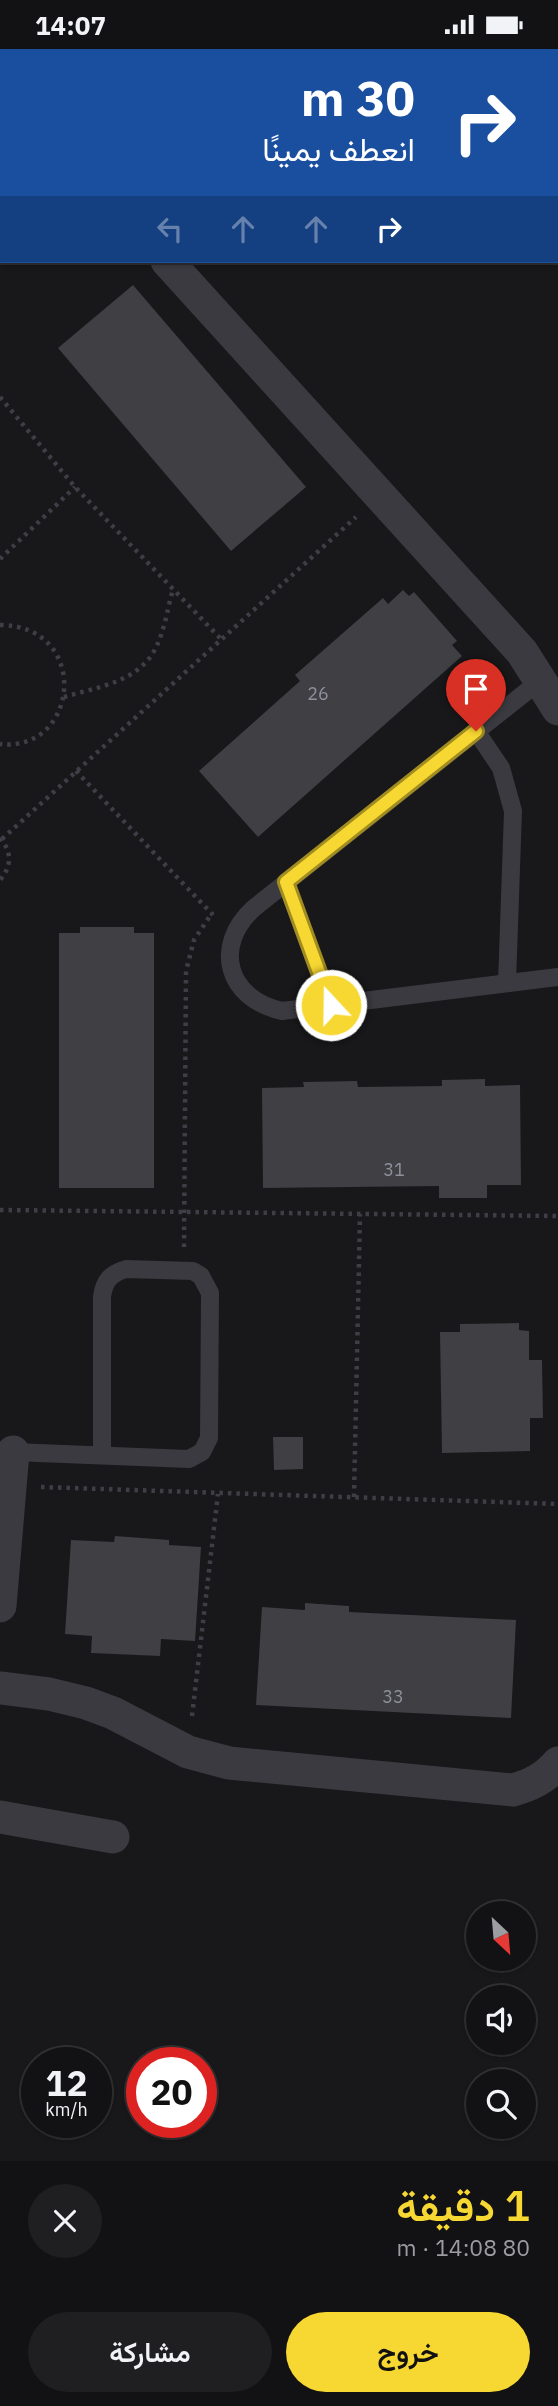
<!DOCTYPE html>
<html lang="ar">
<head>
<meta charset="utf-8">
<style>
	:root { --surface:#121113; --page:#1f1f21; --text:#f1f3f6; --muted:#9c9da0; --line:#313133; --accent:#f7d731 }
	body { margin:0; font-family:"IBM Plex Sans",Vazirmatn,sans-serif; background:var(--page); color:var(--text); direction:rtl; height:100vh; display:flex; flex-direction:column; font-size:26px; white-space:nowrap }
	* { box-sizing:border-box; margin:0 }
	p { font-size:23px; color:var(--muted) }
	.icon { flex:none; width:38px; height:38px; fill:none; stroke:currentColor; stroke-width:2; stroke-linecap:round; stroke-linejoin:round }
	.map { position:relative; height:2112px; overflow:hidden; direction:ltr }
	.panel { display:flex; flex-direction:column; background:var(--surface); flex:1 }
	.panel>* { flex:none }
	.top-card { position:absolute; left:0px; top:0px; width:558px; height:214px; box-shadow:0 2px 5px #0004,0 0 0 2px var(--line); direction:rtl; background:#1a4fa0; color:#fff; overflow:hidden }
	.needle { width:46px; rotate:154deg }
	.buttons { position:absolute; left:466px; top:1852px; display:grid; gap:14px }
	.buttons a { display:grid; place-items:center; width:70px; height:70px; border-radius:50%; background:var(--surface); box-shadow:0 2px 5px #0004,0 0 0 2px var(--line); font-size:35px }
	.speed { position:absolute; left:21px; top:1998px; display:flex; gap:14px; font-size:35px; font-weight:700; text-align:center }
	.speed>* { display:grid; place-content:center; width:91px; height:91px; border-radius:50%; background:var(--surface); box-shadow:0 2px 5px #0004,0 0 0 2px var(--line); line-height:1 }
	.speed small { font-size:18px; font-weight:400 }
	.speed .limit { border:10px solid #d22; background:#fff; color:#111 }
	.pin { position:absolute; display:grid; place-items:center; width:60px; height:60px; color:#fff; margin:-72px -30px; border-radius:50% 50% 50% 0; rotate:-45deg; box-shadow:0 0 7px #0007 }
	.pin .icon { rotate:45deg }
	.me { position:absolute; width:77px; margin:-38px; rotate:339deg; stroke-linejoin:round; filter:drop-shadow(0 0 5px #0008) }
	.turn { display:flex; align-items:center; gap:24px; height:147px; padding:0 28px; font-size:32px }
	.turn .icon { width:91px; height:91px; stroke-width:2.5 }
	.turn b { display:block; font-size:49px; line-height:60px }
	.lanes { display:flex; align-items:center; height:66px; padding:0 28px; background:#0003; justify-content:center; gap:35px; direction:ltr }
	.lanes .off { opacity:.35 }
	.round { display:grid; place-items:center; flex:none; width:74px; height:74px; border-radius:37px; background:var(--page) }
	.head { display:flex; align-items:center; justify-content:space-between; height:119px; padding:0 28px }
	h1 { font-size:42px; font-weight:600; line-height:52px; color:var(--accent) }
	.action { display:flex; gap:14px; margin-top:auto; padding:14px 28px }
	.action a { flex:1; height:80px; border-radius:42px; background:var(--accent); color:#111; font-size:28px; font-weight:600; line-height:80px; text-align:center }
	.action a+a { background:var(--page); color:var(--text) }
	.status { display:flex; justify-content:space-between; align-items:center; height:49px; padding:0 35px; background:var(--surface); direction:ltr }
	.status svg { height:19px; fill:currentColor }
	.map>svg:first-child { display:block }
</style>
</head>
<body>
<div class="status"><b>14:07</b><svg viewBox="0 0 49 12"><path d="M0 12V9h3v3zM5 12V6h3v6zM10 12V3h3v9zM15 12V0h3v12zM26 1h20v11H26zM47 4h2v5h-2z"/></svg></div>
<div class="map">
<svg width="558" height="2112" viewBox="0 0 558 2112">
	<rect width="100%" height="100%" fill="#181719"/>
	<g fill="#3f3f44">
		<path d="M 133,236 L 306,438 L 231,502 L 58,299 Z"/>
		<path d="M 403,541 L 409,547 L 414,543 L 457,592 L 452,596 L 462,607 L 258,788 L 199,722 L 300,632 L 295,626 L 383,549 L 388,555 Z"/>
		<path d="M 80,878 L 134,878 L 134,884 L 154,884 L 154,1139 L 59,1139 L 59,884 L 80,884 Z"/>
		<path d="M 485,1030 L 485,1037 L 520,1036 L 521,1136 L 487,1136 L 487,1149 L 439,1149 L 439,1137 L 263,1139 L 262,1039 L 304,1038 L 303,1033 L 357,1032 L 358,1038 L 442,1037 L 442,1031 Z"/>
		<path d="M 519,1274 L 519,1281 L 529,1282 L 529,1311 L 542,1311 L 543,1369 L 530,1369 L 530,1402 L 442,1404 L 440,1283 L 460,1283 L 460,1275 Z"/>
		<path d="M 273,1388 L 303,1388 L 303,1420 L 274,1421 Z"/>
		<path d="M 115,1487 L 169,1491 L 169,1496 L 201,1498 L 195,1592 L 161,1590 L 160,1607 L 91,1604 L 92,1587 L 65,1585 L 71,1491 L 114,1493 Z"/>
		<path d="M 305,1554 L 349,1557 L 349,1563 L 516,1571 L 511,1669 L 256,1656 L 262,1558 L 305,1561 Z"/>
	</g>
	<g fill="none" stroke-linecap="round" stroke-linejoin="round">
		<g stroke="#3e3f46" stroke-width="4.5" stroke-dasharray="3.5 5" stroke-linecap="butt">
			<path d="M 0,348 L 75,438 L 221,590"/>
			<path d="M 0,510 L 75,438"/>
			<path d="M 0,576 C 92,577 79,704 0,695"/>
			<path d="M 64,648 C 94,639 132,634 151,607 C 164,588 167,561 173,540"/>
			<path d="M 76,722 L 213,866"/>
			<path d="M 0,789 C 12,803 12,817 0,831"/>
			<path d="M 2,790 L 356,468"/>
			<path d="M 0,1161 L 558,1167"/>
			<path d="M 184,1198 L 186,922 L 194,891 L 212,864"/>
			<path d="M 41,1438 L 558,1455"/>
			<path d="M 354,1448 L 360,1165"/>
			<path d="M 192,1667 L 218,1445"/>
		</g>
		<g stroke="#3a3a40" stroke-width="18">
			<path d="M 0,189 L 2,188"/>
			<path d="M 541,631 L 254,859 C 212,897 227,950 282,962 L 558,928"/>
			<path d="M 476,682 L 501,719 L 513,762 L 507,934"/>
			<path d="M 286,833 L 331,956"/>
			<path d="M 6,1403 L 13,1403 L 189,1410 L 202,1403 L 209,1389 L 210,1244 L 201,1227 L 193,1222 L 126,1220 C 110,1225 104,1232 102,1248 L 102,1406"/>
		</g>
		<g stroke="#3a3a40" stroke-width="33">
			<path d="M 0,24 L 2,26"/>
			<path d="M 167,212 L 522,603 L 558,660"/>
			<path d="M 0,1557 L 13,1403"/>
			<path d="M 0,1639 L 49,1645 L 86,1654 L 113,1664 L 188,1703 L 229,1714 L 513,1741 C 531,1736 545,1729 558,1714"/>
			<path d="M 0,1768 L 113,1788"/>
		</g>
	</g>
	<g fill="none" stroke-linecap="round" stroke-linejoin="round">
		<g stroke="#a18c20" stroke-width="18">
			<path id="route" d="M 331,956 L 286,833 L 476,682"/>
		</g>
		<use href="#route" stroke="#f7d731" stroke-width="12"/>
	</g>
	<g text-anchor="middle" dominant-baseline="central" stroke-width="5" stroke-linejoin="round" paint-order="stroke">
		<g font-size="18" fill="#8e909c">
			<text x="318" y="644">26</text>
			<text x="394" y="1120">31</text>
			<text x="393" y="1647">33</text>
		</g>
	</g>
</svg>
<div class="buttons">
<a><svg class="needle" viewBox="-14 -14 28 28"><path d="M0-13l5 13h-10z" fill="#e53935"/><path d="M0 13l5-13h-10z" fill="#9c9da0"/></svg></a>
<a><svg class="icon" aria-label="sound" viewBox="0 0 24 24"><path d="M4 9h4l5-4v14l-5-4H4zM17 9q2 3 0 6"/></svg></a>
<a><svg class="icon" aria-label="search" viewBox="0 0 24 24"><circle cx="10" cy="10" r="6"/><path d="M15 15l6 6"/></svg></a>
</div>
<div class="speed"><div>12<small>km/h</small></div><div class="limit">20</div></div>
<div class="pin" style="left:476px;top:682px;background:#d93025"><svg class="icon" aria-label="arrive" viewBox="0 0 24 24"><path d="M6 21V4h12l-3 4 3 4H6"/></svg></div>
<svg class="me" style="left:331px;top:956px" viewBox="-20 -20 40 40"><circle r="17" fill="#f7d731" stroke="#fff" stroke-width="3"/><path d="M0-11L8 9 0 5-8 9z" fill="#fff"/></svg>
<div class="top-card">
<div class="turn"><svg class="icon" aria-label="right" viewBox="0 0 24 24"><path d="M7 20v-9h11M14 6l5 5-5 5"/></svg><div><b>30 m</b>انعطف يمينًا</div></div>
<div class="lanes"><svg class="icon off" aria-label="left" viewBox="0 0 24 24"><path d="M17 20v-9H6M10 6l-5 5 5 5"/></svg><svg class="icon off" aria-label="ahead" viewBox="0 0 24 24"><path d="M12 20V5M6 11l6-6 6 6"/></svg><svg class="icon off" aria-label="ahead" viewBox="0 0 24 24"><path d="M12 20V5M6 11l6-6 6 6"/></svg><svg class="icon" aria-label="right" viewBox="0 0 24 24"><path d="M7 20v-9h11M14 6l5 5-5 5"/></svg></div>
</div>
</div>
<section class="panel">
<div class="head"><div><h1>1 دقيقة</h1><p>80 m · 14:08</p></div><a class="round"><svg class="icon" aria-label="close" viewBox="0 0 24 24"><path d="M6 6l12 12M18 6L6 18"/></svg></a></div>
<div class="action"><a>خروج</a><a>مشاركة</a></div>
</section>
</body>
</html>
